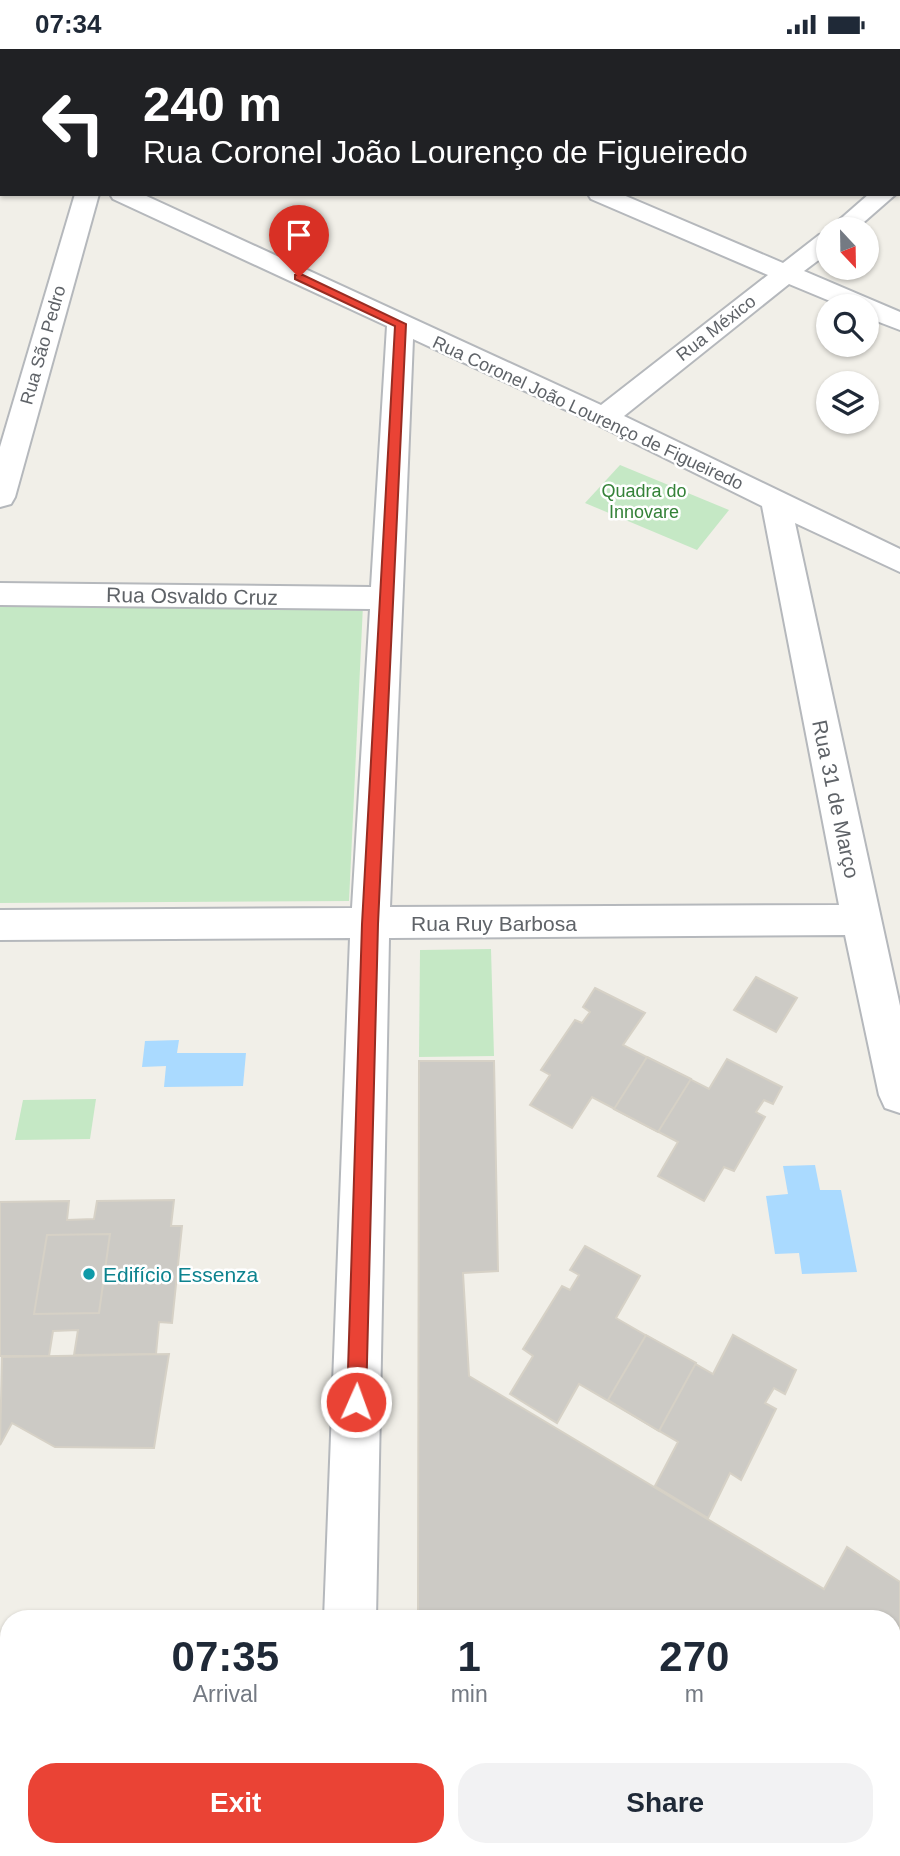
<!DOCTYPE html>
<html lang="en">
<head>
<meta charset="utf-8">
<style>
	:root { --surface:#fff; --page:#f2f2f3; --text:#1f2937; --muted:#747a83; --accent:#ea4335 }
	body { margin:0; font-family:Helvetica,sans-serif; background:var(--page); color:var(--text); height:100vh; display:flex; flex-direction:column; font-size:26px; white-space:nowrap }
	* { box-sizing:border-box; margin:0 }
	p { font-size:23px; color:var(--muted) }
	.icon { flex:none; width:38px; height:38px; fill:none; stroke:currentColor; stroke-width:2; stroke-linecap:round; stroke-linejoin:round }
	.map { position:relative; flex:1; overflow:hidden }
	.panel { position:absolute; left:0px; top:1561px; width:901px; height:247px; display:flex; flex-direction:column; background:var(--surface); border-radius:28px 28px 0 0; box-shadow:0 2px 5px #0004 }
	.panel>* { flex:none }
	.banner { position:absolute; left:0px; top:0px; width:901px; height:147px; box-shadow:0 2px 5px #0004; background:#202124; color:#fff; overflow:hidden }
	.needle { width:46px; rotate:158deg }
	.buttons { position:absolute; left:816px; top:168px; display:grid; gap:14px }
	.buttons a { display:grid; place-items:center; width:63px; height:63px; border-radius:50%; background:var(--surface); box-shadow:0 2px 5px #0004; font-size:35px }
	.pin { position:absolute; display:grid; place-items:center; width:60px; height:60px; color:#fff; margin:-72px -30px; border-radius:50% 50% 50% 0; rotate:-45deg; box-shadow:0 0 7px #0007 }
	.pin .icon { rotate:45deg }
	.me { position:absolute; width:77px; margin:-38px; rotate:2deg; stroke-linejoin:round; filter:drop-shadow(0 0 5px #0008) }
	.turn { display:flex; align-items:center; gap:24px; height:147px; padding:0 28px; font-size:32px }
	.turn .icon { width:91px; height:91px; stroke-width:2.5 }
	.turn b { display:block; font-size:49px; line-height:60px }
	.eta { display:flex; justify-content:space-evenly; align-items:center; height:119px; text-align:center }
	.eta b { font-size:42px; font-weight:800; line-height:49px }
	.cta { display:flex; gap:14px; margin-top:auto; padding:14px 28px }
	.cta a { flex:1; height:80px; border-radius:28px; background:var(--accent); color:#fff; font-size:28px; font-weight:800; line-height:80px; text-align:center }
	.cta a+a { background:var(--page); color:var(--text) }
	.status { display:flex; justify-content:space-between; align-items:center; height:49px; padding:0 35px; background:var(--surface); direction:ltr }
	.status svg { height:19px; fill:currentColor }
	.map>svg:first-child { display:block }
</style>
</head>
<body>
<div class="status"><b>07:34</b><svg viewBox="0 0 49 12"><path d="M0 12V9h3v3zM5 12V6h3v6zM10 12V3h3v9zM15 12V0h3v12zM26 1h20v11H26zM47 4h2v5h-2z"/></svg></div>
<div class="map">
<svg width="900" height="1807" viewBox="0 0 900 1807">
	<rect width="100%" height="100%" fill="#f1efe8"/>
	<g fill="#c5e8c5">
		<path d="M 620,416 L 729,461 L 697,501 L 585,454 Z"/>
		<path d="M 363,556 L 349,852 L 0,854 L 0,558 Z"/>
		<path d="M 491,900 L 494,1007 L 419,1008 L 420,901 Z"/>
		<path d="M 96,1050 L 90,1090 L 15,1091 L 23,1051 Z"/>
	</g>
	<g fill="#aadaff">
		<path d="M 179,991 L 177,1004 L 246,1004 L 243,1037 L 164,1038 L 166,1017 L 142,1018 L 145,992 Z"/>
		<path d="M 815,1116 L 820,1141 L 841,1141 L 857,1223 L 802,1225 L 799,1204 L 775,1205 L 766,1147 L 788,1145 L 783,1117 Z"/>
	</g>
	<g fill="#cccac5" stroke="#d6d1c6" stroke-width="2">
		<path d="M 756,928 L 797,949 L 776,983 L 734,961 Z"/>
		<path d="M 595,939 L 645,964 L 623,996 L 709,1040 L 727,1010 L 782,1038 L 773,1055 L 764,1051 L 756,1063 L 765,1068 L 734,1122 L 724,1118 L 704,1152 L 658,1127 L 678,1093 L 592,1048 L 572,1079 L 530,1056 L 550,1026 L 541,1021 L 575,971 L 582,974 L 590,963 L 583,958 Z"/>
		<path d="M 647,1008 L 691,1030 L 658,1083 L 614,1060 Z"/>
		<path d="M 419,1012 L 494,1012 L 498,1222 L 463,1224 L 469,1327 L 824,1540 L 847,1498 L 900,1533 L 900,1807 L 592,1807 L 596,1799 L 892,1799 L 892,1570 L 418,1570 Z"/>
		<path d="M 174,1151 L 171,1177 L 182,1177 L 172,1274 L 159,1273 L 156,1305 L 74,1306 L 78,1281 L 53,1282 L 49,1307 L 0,1307 L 0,1153 L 69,1152 L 67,1171 L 94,1170 L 97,1152 Z"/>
		<path d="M 110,1185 L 99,1264 L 34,1265 L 47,1186 Z"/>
		<path d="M 585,1197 L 640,1227 L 616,1269 L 713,1325 L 733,1286 L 796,1321 L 785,1345 L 774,1339 L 765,1354 L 776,1360 L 741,1431 L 730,1424 L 708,1469 L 655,1437 L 678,1393 L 579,1335 L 557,1374 L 510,1345 L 533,1307 L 523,1300 L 562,1237 L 570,1241 L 579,1226 L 570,1221 Z"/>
		<path d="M 646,1286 L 696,1314 L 659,1382 L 608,1351 Z"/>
		<path d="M 169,1305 L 154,1399 L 55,1398 L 12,1374 L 0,1396 L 2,1308 Z"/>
	</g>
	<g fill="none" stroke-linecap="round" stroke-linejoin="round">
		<g stroke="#b5b8bc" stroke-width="4">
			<g id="minor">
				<path d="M 55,0 L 80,0 L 82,2 L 56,2 Z"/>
				<path d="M 242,0 L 266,0 L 268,2 L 243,2 Z"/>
				<path d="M 284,0 L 307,0 L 282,2 Z"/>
				<path d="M 648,0 L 673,0 L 675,2 L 649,2 Z"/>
				<path d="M 814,0 L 843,0 L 845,2 L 815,2 Z"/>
				<rect x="0" y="2" width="2" height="13"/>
				<rect x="0" y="86" width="2" height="14"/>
				<path d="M 75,145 L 99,145 L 15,448 L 11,455 L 0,458 L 0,398 Z"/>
				<path d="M 110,145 L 142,145 L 601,356 L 768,226 L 591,150 L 588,145 L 621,145 L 783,214 L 819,186 L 828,184 L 828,204 L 804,222 L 900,263 L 900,281 L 866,268 L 866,257 L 842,257 L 789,235 L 624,367 L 900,500 L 900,523 L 795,474 L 900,957 L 900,1064 L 885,1059 L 879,1046 L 845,886 L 389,889 L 376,1570 L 324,1570 L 350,889 L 0,891 L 0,861 L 352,859 L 370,560 L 0,556 L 0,534 L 371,538 L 387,277 L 113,150 ZM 413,290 L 594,374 L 762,457 L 839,856 L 390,858 Z"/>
				<path d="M 869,145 L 896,145 L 856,180 L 829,180 Z"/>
				<path d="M 0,1608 L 9,1610 L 9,1662 L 0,1660 Z"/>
				<rect x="321" y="1799" width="56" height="8"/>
			</g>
		</g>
		<use href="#minor" fill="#fff" fill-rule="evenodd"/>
	</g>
	<path fill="#ea4335" stroke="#982c22" stroke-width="2" d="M 295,226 L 303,226 L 406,275 L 378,875 L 366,1353 L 363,1360 L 356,1363 L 349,1360 L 347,1353 L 362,875 L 395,277 L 295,230 Z"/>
	<circle fill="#0f9aa8" stroke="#fff" stroke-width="2.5" cx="89" cy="1225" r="7"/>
	<g text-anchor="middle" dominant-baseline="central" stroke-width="5" stroke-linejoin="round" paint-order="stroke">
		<g font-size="18" fill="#5f6368" stroke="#fff">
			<text transform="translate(716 279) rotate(-38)">Rua México</text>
			<text transform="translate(43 296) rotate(-74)">Rua São Pedro</text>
			<text transform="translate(588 364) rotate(25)">Rua Coronel João Lourenço de Figueiredo</text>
		</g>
		<g font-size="18" fill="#348238" stroke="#fff">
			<text x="644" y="442">Quadra do<tspan x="644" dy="21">Innovare</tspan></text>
		</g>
		<g font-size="21" fill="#5f6368" stroke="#fff">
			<text transform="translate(192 547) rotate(1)">Rua Osvaldo Cruz</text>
			<text transform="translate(836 750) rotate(78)">Rua 31 de Março</text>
			<text x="494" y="874">Rua Ruy Barbosa</text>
		</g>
		<g font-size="21" fill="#0d838f" stroke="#fff" text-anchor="start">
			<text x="103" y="1225">Edifício Essenza</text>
		</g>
	</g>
</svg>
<div class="buttons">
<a><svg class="needle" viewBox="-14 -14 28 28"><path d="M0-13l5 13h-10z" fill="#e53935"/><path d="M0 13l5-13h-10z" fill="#747a83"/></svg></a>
<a><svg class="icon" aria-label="search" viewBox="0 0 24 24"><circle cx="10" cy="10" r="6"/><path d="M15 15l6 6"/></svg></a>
<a><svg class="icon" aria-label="layers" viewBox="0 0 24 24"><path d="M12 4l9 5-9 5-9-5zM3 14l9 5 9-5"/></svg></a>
</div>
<div class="pin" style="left:299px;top:228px;background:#d93025"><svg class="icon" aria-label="arrive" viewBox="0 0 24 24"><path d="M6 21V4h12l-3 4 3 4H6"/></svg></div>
<svg class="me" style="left:356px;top:1353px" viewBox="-20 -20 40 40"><circle r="17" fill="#ea4335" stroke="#fff" stroke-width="3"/><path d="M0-11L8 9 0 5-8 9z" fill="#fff"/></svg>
<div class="banner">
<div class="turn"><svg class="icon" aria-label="left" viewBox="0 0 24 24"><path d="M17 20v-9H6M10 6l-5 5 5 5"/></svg><div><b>240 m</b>Rua Coronel João Lourenço de Figueiredo</div></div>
</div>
<section class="panel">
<div class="eta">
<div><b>07:35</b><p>Arrival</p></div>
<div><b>1</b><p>min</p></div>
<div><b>270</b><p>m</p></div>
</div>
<div class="cta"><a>Exit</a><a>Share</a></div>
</section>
</div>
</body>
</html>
